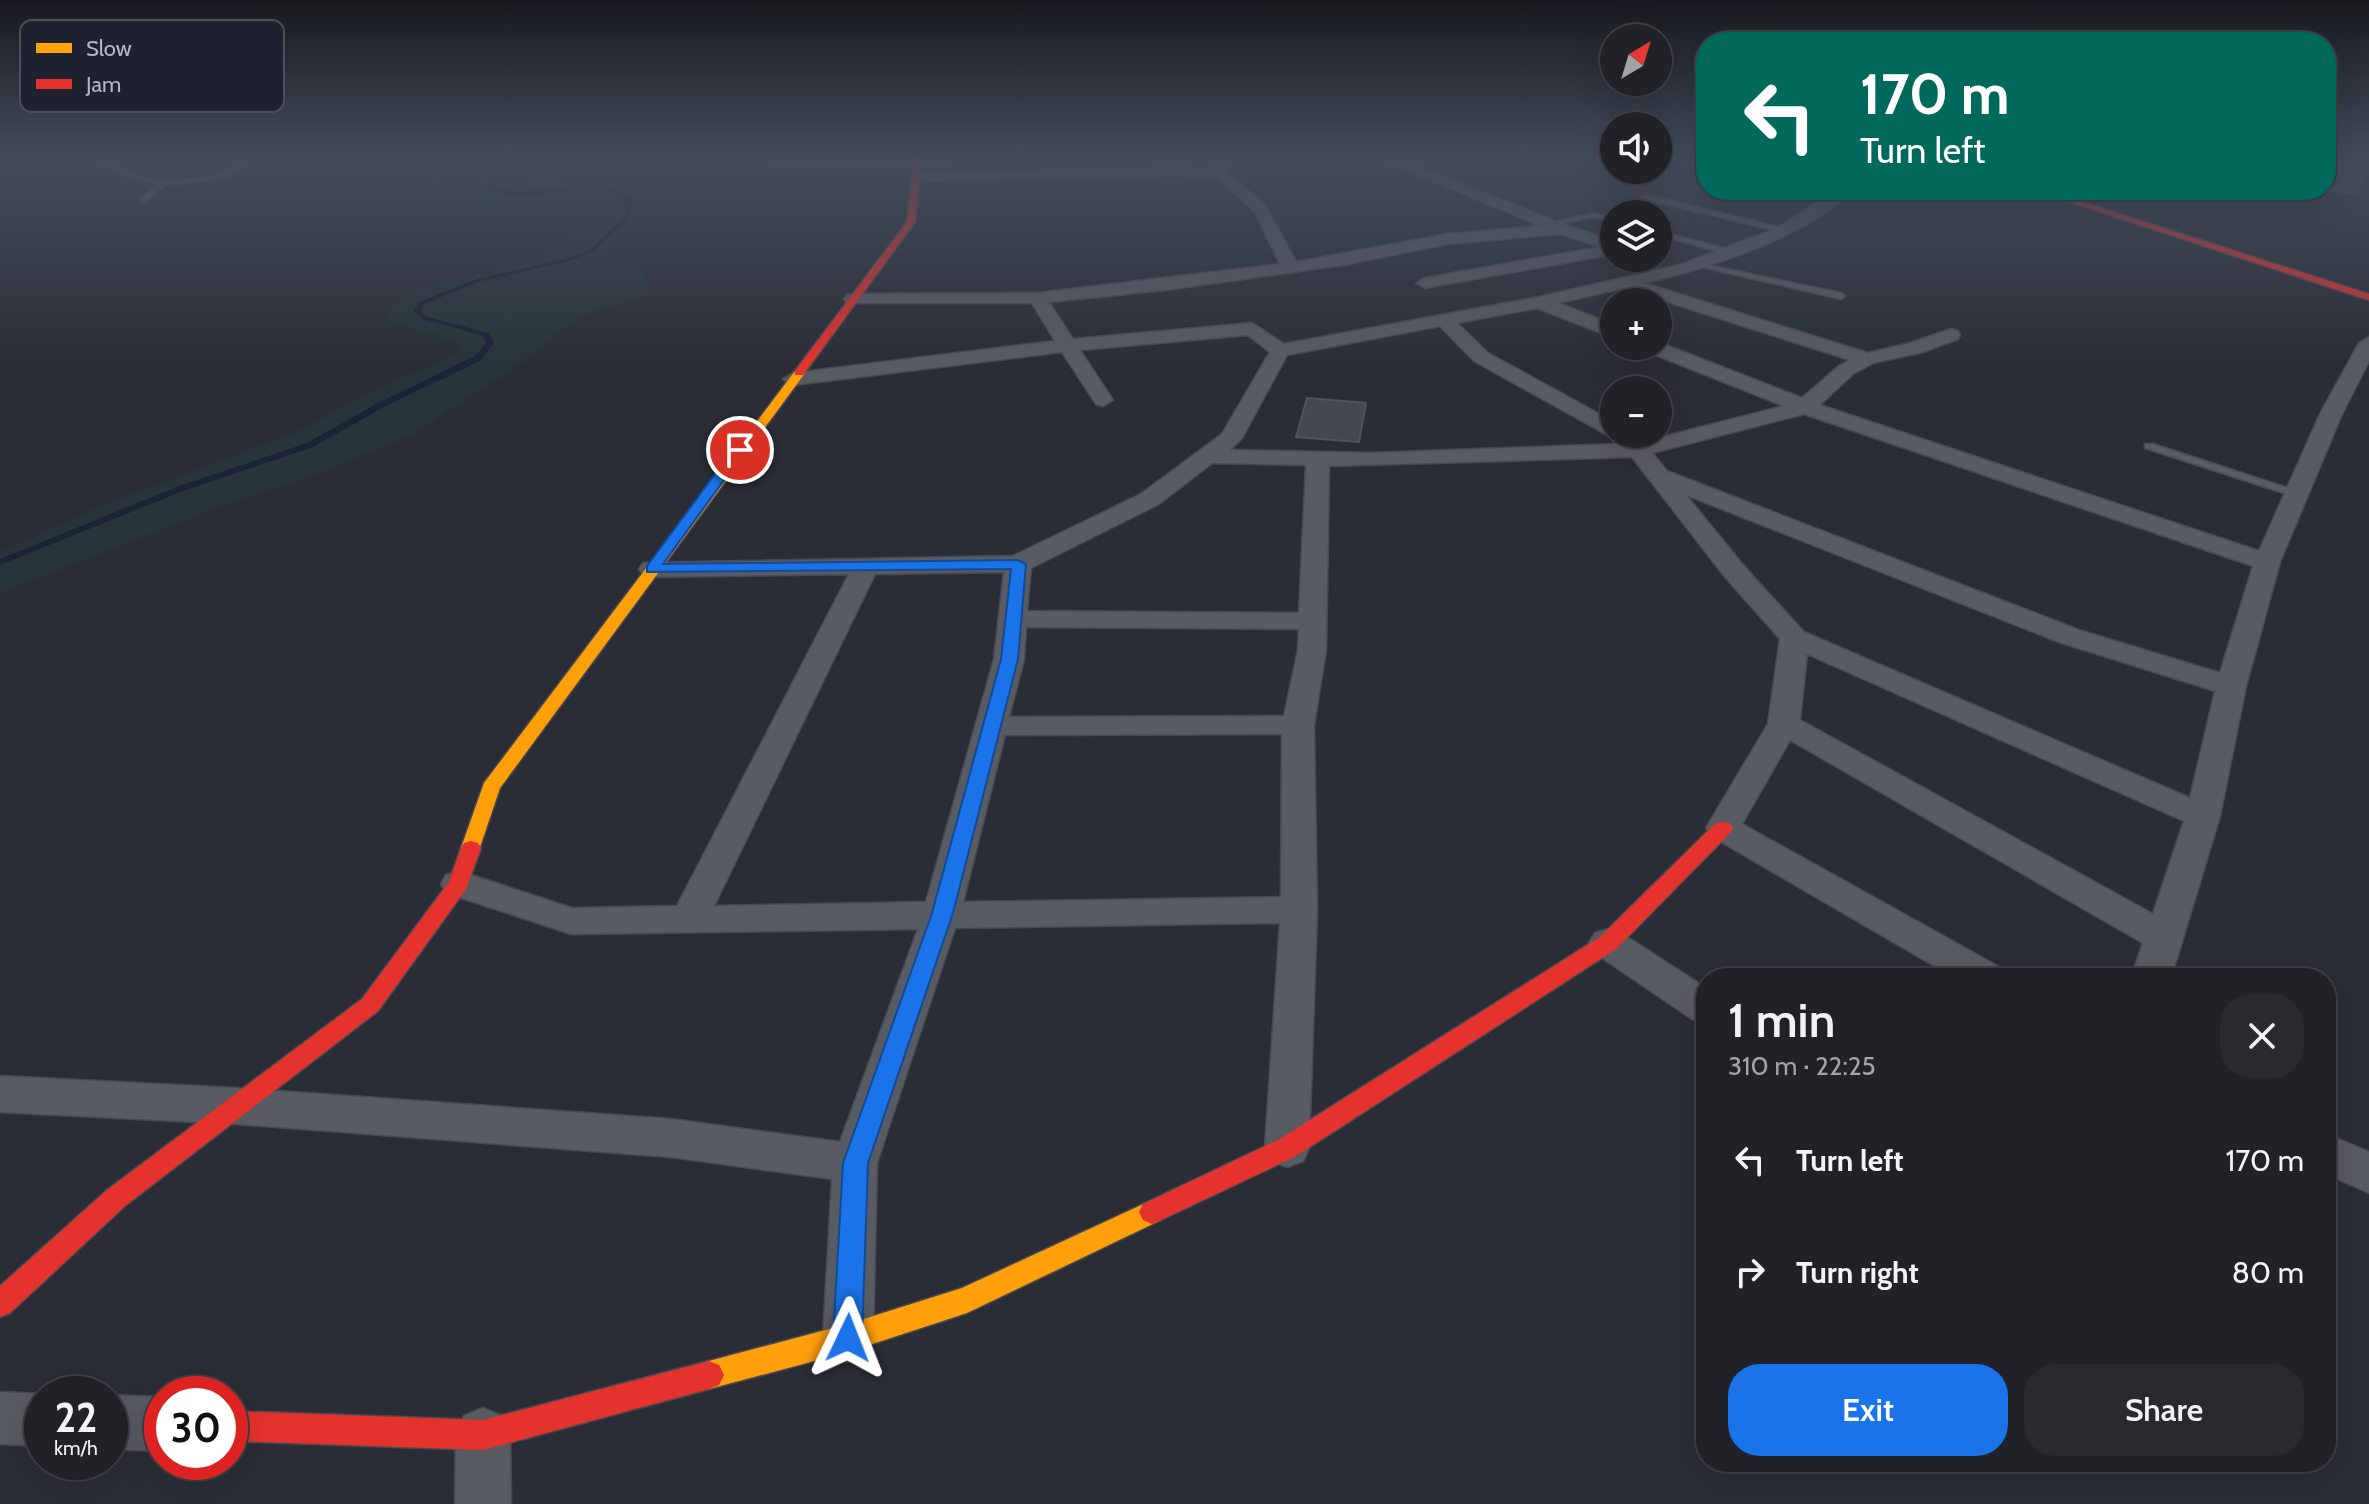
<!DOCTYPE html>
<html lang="en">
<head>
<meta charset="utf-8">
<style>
	:root { --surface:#202228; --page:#282a30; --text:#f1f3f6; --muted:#a2a4a8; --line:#3d3f45; --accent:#1a73e8 }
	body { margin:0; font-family:Cabin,sans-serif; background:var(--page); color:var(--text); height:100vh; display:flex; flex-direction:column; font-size:30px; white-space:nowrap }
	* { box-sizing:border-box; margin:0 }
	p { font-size:26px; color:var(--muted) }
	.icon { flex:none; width:44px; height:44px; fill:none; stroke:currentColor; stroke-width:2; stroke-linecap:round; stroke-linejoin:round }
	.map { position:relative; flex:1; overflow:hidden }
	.sheet { position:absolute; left:1696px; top:968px; width:640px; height:504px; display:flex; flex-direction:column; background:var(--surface); border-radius:32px; box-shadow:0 8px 32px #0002,0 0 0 2px var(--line) }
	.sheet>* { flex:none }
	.banner { position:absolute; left:1696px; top:32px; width:640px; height:168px; border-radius:32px; box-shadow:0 8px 32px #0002,0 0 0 2px var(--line); background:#00695c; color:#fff; overflow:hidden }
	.needle { width:52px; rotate:38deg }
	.tools { position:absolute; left:1600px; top:24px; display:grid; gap:16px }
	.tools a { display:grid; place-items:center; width:72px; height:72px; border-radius:50%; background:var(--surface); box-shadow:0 8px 32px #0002,0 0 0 2px var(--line); font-size:40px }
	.speed { position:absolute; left:24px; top:1376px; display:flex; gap:16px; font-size:40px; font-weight:700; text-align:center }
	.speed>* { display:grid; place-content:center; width:104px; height:104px; border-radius:50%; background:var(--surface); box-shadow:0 8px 32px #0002,0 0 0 2px var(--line); line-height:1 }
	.speed small { font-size:20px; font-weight:400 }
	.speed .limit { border:12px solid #d22; background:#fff; color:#111 }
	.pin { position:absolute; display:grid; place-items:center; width:68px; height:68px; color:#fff; margin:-34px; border:4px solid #fff; border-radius:50%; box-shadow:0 2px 8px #0007 }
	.me { position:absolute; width:88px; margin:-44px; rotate:2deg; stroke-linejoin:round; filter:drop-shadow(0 0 6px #0008) }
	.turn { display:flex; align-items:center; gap:28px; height:168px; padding:0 32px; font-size:36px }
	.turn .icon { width:104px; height:104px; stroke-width:2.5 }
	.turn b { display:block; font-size:56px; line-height:68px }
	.round { display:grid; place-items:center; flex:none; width:84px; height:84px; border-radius:32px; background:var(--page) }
	.headline { display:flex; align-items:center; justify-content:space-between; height:136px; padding:0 32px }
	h1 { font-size:48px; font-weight:600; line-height:60px }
	.action { display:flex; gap:16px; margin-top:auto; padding:16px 32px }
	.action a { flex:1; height:92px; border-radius:32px; background:var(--accent); color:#fff; font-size:32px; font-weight:600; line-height:92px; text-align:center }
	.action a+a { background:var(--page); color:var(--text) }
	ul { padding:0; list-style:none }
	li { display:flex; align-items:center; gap:24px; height:112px; padding:0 32px }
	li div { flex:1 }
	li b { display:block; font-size:30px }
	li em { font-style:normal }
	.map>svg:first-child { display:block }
</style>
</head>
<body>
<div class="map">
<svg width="2369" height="1504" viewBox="0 0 2369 1504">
	<rect width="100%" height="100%" fill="#2a2d35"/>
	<path fill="#273439" d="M 505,158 L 550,158 L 519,174 L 521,181 C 560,189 612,165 643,199 L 643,216 L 604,252 L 638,260 L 644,272 L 642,282 L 652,289 L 650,295 L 579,316 L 515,368 L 409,436 L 311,477 L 222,506 L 0,593 L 0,552 L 113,501 L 291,434 L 387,384 L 457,354 L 460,347 L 458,342 L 388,320 C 394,264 557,292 568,215 L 550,199 C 524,202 478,214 463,188 L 434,183 L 470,176 Z"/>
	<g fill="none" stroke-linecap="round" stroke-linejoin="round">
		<path fill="#1b2235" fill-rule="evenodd" d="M 527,158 L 532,158 L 492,182 L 491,187 C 537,203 590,168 632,197 L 631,215 L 594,252 L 569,261 L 478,282 L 424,304 L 421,311 L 427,317 L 489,333 L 494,343 L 481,360 L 382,408 L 313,447 L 183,491 L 0,565 L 0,559 L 177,487 L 307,443 L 376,404 L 475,356 L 486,343 L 483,336 L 423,319 L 414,311 L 419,302 L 474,280 L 565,259 L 590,250 L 625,215 L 626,198 C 587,176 546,202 505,195 C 498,194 492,191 486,189 L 488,180 Z"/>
	</g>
	<g fill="#45484f" stroke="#51545c" stroke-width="2">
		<path d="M 2340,158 L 2369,158 L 2357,194 L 2326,190 Z"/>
		<path d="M 1307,398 L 1366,403 L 1359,442 L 1296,437 Z"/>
	</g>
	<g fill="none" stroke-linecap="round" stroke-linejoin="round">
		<g stroke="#474951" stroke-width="3">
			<g id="lane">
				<path d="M 86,158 C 104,158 122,171 140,176 C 165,184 227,183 243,158 L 249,158 C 233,186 196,179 168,185 C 159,187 151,199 143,203 L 140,199 L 158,185 L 127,176 Z"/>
				<path d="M 1644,194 L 1787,229 L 1788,231 L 1784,233 L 1641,198 Z"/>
				<path d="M 1594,213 L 1614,218 L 1614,222 L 1594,217 L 1550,226 L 1546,224 Z"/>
				<path d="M 1658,231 L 1731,250 L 1732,252 L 1728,254 L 1658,235 Z"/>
				<path d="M 1694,262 L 1841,293 L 1845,296 L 1841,299 L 1697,266 L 1693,264 Z"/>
				<path d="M 2145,444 L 2153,444 L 2303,493 L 2301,496 L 2293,496 L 2145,448 Z"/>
			</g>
		</g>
		<g stroke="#474951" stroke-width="3">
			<g id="street">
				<path d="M 759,158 L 951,158 L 953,160 L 946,164 L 766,162 Z"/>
				<path d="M 1210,158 L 1224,158 L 1228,172 L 1266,207 L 1296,262 L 1448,234 L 1541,226 L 1378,158 L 1397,158 L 1568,226 L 1614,241 L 1614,254 L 1425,288 L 1416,283 L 1425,278 L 1600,247 L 1561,234 L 1448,244 L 1343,265 L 1165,290 L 1049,302 L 1073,339 L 1252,323 L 1284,344 L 1539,297 L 1679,265 L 1778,228 L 1835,190 L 1852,190 C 1808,237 1706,269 1644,283 L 1868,353 L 1910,343 L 1951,329 L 1958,331 L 1960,335 L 1958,339 L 1923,352 L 1873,363 L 1853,374 L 1820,405 L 2259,551 L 2320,414 L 2359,343 L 2369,337 L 2369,361 L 2342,414 L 2280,562 L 2246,686 L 2220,816 L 2171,978 L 2131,978 L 2143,943 L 1790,740 L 1742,824 L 2001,968 L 2007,978 L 1955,978 L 1711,836 L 1706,828 L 1768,724 L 1780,639 L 1725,577 L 1632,457 L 1329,466 L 1326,650 L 1314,725 L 1317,910 L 1309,1148 L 1303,1161 L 1287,1167 L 1271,1161 L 1265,1148 L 1280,923 L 955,928 L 877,1163 L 873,1338 L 866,1355 L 848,1362 L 830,1355 L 823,1338 L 832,1179 L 671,1157 L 236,1124 L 0,1112 L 0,1076 L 236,1088 L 671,1119 L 840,1142 L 918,929 L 571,934 L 446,893 L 441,884 L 446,875 L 459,871 L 572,908 L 677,906 L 849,574 L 652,577 L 643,575 L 639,569 L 643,563 L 1013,556 L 1141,494 L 1222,434 L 1270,352 L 1248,335 L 1080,350 L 1113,400 L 1103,406 L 1096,404 L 1062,352 L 793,385 L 783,379 L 793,373 L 1055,341 L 1032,303 L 847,303 L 844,299 L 847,295 L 853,294 L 1037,293 L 1280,264 L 1255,212 L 1218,178 L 1179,175 L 916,181 L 909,177 L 916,173 L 1179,167 L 1214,169 ZM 1624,288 L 1850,360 L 1839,366 L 1802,398 L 1658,342 L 1658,346 L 1640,346 L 1643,350 L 1784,406 L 1642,442 L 1632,434 L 1614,434 L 1614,422 L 1488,353 L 1457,323 L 1537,308 L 1614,338 L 1614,325 L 1558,303 ZM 1440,326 L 1474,361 L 1609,436 L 1617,444 L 1371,453 L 1230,450 L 1242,438 L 1287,355 ZM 1804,414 L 2253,566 L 2220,673 L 2079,630 L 1667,471 L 1652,453 ZM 1212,463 L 1306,465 L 1299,613 L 1027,611 L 1031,568 L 1159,504 ZM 1686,495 L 2059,642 L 2215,691 L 2190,798 L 1804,632 L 1743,565 ZM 1004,572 L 994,659 L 926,902 L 714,906 L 875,574 ZM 1026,627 L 1299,629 L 1298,650 L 1284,716 L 1009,717 L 1024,659 ZM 1807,654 L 2184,821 L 2153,914 L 1800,720 ZM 1282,734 L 1281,897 L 963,902 L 1005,735 Z"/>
				<path d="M 1608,929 L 1621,933 L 1706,988 L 1706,1023 L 1692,1019 L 1595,953 L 1589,943 L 1595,933 Z"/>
				<path d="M 2326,1134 L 2369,1152 L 2369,1193 L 2326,1174 Z"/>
				<path d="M 0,1392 L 43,1394 L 42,1446 L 0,1444 Z"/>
				<path d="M 110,1395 L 162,1397 L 162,1451 L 110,1449 Z"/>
				<path d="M 483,1408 L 502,1416 L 510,1435 L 511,1504 L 455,1504 L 456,1435 L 464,1416 Z"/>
			</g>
		</g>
		<g stroke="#474951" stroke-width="3">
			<g id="slow">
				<path d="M 795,371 L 805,373 L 500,788 L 478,853 L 464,853 L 461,848 L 484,783 Z"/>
				<path d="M 1152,1200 L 1161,1204 L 1165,1212 L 1161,1220 L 967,1313 L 848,1352 L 709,1389 L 699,1385 L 694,1375 L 699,1365 L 709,1361 L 848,1324 L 962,1288 Z"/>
			</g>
		</g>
		<g stroke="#474951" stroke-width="3">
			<g id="jam">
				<path d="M 914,158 L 922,158 L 915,222 L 803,375 L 795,375 L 795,371 L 907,222 Z"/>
				<path d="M 2033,190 L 2045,190 L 2369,294 L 2369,300 Z"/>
				<path d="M 1723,822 L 1730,823 L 1733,828 L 1730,833 L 1616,949 L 1296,1156 L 1161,1220 L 1152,1224 L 1143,1220 L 1139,1212 L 1143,1204 L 1278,1140 L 1600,937 L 1716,823 Z"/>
				<path d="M 471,841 L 478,843 L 481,848 L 466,889 L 378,1011 L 125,1206 L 10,1313 L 0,1317 L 0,1286 L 107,1190 L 362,999 L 449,882 L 461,848 L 464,843 Z"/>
				<path d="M 709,1361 L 719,1365 L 724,1375 L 719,1385 L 709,1389 L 483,1450 L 230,1441 L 230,1411 L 483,1420 Z"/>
			</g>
		</g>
		<use href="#lane" fill="#595b62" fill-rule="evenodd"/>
		<use href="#street" fill="#595b62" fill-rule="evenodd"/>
		<use href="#slow" fill="#ff9f0a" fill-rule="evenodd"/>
		<use href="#jam" fill="#e5322d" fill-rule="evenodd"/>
	</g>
	<linearGradient id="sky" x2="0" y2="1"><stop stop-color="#17191d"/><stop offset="0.43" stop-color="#444c5c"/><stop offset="1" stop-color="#444c5c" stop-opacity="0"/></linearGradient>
	<rect width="2369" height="368" fill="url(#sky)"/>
	<path fill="#1a73e8" stroke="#114b97" stroke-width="2" d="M 740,446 L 746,450 L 663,564 L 1018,560 L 1026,564 L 1018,659 L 953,913 L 868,1163 L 862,1338 L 858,1348 L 848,1352 L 837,1348 L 833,1338 L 843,1163 L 932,913 L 1001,659 L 1011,569 L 647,572 L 647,566 L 735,447 Z"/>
	<rect x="20" y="20" width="264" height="92" rx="12" fill="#1d222e" stroke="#4a4f5b" stroke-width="2"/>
	<rect x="36" y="43" width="36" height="10" fill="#ff9f0a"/>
	<rect x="36" y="79" width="36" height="10" fill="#e5322d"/>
	<g font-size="22" fill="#b4b8c5">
		<text x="86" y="56">Slow</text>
		<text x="86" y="92">Jam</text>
	</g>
</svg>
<div class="tools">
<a><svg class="needle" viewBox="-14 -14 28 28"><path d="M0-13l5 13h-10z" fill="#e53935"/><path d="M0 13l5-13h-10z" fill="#a2a4a8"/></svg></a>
<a><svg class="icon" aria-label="sound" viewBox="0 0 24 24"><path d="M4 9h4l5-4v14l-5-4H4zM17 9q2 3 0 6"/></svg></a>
<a><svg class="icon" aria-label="layers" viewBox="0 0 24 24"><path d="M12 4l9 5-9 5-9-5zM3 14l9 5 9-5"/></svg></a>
<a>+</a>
<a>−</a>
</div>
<div class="speed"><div>22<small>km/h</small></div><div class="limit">30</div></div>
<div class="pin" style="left:740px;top:450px;background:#d93025"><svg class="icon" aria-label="arrive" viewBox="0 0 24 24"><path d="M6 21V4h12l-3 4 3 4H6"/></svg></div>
<svg class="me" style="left:848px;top:1338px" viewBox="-20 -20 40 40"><path d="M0-17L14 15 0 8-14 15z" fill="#1a73e8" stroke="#fff" stroke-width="4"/></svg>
<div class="banner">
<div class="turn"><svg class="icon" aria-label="left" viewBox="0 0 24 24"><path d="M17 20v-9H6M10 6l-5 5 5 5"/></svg><div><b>170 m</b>Turn left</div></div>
</div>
<section class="sheet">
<div class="headline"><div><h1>1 min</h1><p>310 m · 22:25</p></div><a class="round"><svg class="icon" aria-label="close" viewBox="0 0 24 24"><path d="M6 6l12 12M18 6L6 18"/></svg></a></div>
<ul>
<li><svg class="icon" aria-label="left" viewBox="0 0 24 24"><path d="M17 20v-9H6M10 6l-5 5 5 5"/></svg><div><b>Turn left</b></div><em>170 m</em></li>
<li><svg class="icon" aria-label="right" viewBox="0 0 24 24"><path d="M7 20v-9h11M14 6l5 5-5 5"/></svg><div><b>Turn right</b></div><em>80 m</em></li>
</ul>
<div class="action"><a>Exit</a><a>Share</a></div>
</section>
</div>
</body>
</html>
